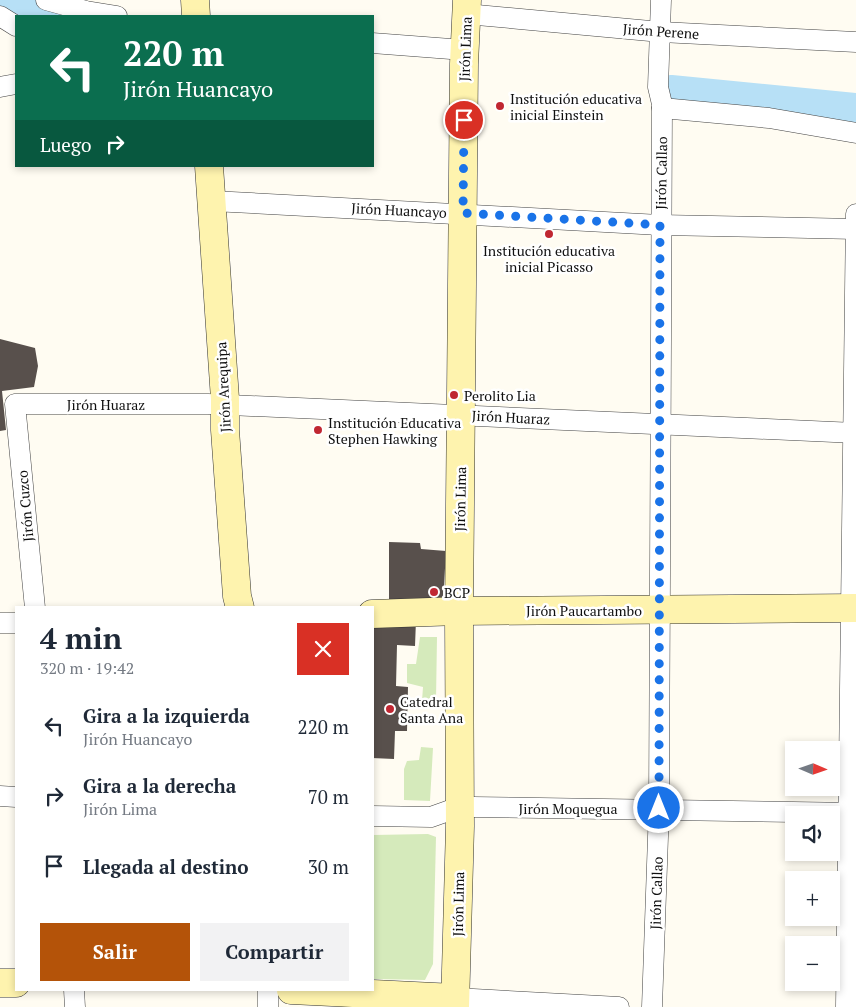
<!DOCTYPE html>
<html lang="es">
<head>
<meta charset="utf-8">
<style>
	:root { --surface:#fff; --page:#f2f2f3; --text:#1f2937; --muted:#747a83; --accent:#b45309 }
	body { margin:0; font-family:"PT Serif",serif; background:var(--page); color:var(--text); height:100vh; display:flex; flex-direction:column; font-size:19px; white-space:nowrap }
	* { box-sizing:border-box; margin:0 }
	p { font-size:16px; color:var(--muted) }
	.icon { flex:none; width:28px; height:28px; fill:none; stroke:currentColor; stroke-width:2; stroke-linecap:round; stroke-linejoin:round }
	.map { position:relative; flex:1; overflow:hidden }
	.side { position:absolute; left:15px; top:606px; width:359px; height:385px; display:flex; flex-direction:column; background:var(--surface); border-radius:0px; box-shadow:0 2px 8px #0003 }
	.side>* { flex:none }
	.guide { position:absolute; left:15px; top:15px; width:359px; height:152px; border-radius:0px; box-shadow:0 2px 8px #0003; background:#0b6e4f; color:#fff; overflow:hidden }
	.needle { width:32px; rotate:92deg }
	.tools { position:absolute; left:785px; top:741px; display:grid; gap:10px }
	.tools a { display:grid; place-items:center; width:55px; height:55px; border-radius:0px; background:var(--surface); box-shadow:0 2px 8px #0003; font-size:25px }
	.pin { position:absolute; display:grid; place-items:center; width:42px; height:42px; color:#fff; margin:-21px; border:2px solid #fff; border-radius:50%; box-shadow:0 1px 5px #0007 }
	.me { position:absolute; width:55px; margin:-28px; rotate:0deg; stroke-linejoin:round; filter:drop-shadow(0 0 4px #0008) }
	.turn { display:flex; align-items:center; gap:18px; height:105px; padding:0 25px; font-size:22px }
	.turn .icon { width:65px; height:65px; stroke-width:2.5 }
	.turn b { display:block; font-size:35px; line-height:42px }
	.then { display:flex; align-items:center; height:48px; padding:0 25px; background:#0003; gap:10px; font-size:19px }
	.round { display:grid; place-items:center; flex:none; width:52px; height:52px; border-radius:0px; background:var(--page) }
	.summary { display:flex; align-items:center; justify-content:space-between; height:85px; padding:0 25px }
	h1 { font-size:30px; font-weight:800; line-height:38px }
	.cta { display:flex; gap:10px; margin-top:auto; padding:10px 25px }
	.cta a { flex:1; height:58px; border-radius:0px; background:var(--accent); color:#fff; font-size:20px; font-weight:800; line-height:58px; text-align:center }
	.cta a+a { background:var(--page); color:var(--text) }
	ul { padding:0; list-style:none }
	li { display:flex; align-items:center; gap:15px; height:70px; padding:0 25px }
	li div { flex:1 }
	li b { display:block; font-size:19px }
	li em { font-style:normal }
	.map>svg:first-child { display:block }
</style>
</head>
<body>
<div class="map">
<svg width="856" height="1007" viewBox="0 0 856 1007">
	<rect width="100%" height="100%" fill="#fffcf2"/>
	<g fill="#d5eabb">
		<path d="M 420,637 L 437,637 L 436,700 L 422,701 L 423,687 L 407,683 L 407,664 L 416,664 Z"/>
		<path d="M 421,747 L 433,748 L 430,801 L 404,800 L 404,769 L 407,761 L 419,760 Z"/>
		<path d="M 428,834 L 436,837 L 433,964 L 425,980 L 373,979 L 373,835 Z"/>
	</g>
	<g fill="none" stroke-linecap="round" stroke-linejoin="round">
		<g stroke="#b7e0f6" stroke-width="32">
			<path d="M 11,0 L 47,16"/>
			<path d="M 671,91 L 856,109"/>
		</g>
	</g>
	<g fill="#58504c">
		<path d="M 0,339 L 35,348 L 38,366 L 34,387 L 2,391 L 6,430 L 0,431 Z"/>
		<path d="M 389,542 L 420,543 L 421,549 L 446,551 L 443,602 L 389,604 Z"/>
		<path d="M 372,619 L 416,620 L 415,646 L 397,645 L 396,686 L 408,687 L 407,731 L 395,731 L 394,759 L 372,758 Z"/>
	</g>
	<g fill="none" stroke-linecap="round" stroke-linejoin="round">
		<g stroke="#434343" stroke-width="21">
			<g id="street">
				<path d="M 46,0 L 86,11 L 117,16"/>
				<path d="M 466,14 L 661,32 L 856,42"/>
				<path d="M 0,16 L 16,26"/>
				<path d="M 372,43 L 464,50"/>
				<path d="M 0,87 L 16,84"/>
				<path d="M 662,108 L 769,118 L 856,133"/>
				<path d="M 212,201 L 660,225 L 856,229"/>
				<path d="M 35,608 L 15,404 L 208,404 L 856,433"/>
				<path d="M 0,623 L 16,623"/>
				<path d="M 0,796 L 16,797"/>
				<path d="M 372,816 L 431,817 L 459,807 L 473,807 L 856,813"/>
				<path d="M 74,990 L 75,1007"/>
				<path d="M 268,990 L 268,1007"/>
				<path d="M 455,998 L 619,1007"/>
				<path d="M 652,1007 L 659,808 L 662,104 L 658,87 L 661,0"/>
				<path d="M 846,1007 L 856,214"/>
			</g>
		</g>
		<g stroke="#323232" stroke-width="29">
			<g id="secondary">
				<path d="M 195,0 L 196,16"/>
				<path d="M 209,166 L 225,399 L 225,430 L 237,596 L 240,608"/>
				<path d="M 372,614 L 459,611 L 856,608"/>
				<path d="M 0,983 L 16,983"/>
				<path d="M 291,990 L 455,998"/>
				<path d="M 455,1007 L 460,826 L 459,615 L 464,64 L 467,0"/>
			</g>
		</g>
		<use href="#street" stroke="#fff" stroke-width="20"/>
		<use href="#secondary" stroke="#fef3ae" stroke-width="28"/>
	</g>
	<g fill="none" stroke-linecap="round" stroke-linejoin="round">
		<path stroke="#1a73e8" stroke-width="9" stroke-dasharray="0 16.2" d="M 464,120 L 463,213 L 660,225 L 659,808"/>
	</g>
	<g fill="#c02732" stroke="#fff" stroke-width="2">
		<circle cx="500" cy="106" r="5"/>
		<circle cx="549" cy="234" r="5"/>
		<circle cx="454" cy="395" r="5"/>
		<circle cx="318" cy="430" r="5"/>
		<circle cx="434" cy="592" r="5"/>
		<circle cx="390" cy="709" r="5"/>
	</g>
	<g text-anchor="middle" dominant-baseline="central" stroke-width="5" stroke-linejoin="round" paint-order="stroke">
		<g font-size="14" fill="#101010" stroke="#fff">
			<text transform="translate(661 31) rotate(4)">Jirón Perene</text>
			<text transform="translate(465 49) rotate(-88)">Jirón Lima</text>
			<text transform="translate(661 173) rotate(-89)">Jirón Callao</text>
			<text transform="translate(399 210) rotate(3)">Jirón Huancayo</text>
			<text transform="translate(223 387) rotate(-93)">Jirón Arequipa</text>
			<text x="106" y="404">Jirón Huaraz</text>
			<text transform="translate(511 417) rotate(3)">Jirón Huaraz</text>
			<text transform="translate(460 499) rotate(-89)">Jirón Lima</text>
			<text transform="translate(25 506) rotate(-95)">Jirón Cuzco</text>
			<text x="584" y="610">Jirón Paucartambo</text>
			<text x="568" y="808">Jirón Moquegua</text>
			<text transform="translate(656 893) rotate(-88)">Jirón Callao</text>
			<text transform="translate(458 904) rotate(-89)">Jirón Lima</text>
		</g>
		<g font-size="14" fill="#101010" stroke="#fff" text-anchor="start">
			<text x="510" y="98">Institución educativa<tspan x="510" dy="16">inicial Einstein</tspan></text>
			<text x="549" y="250" text-anchor="middle">Institución educativa<tspan x="549" dy="16">inicial Picasso</tspan></text>
			<text x="464" y="395">Perolito Lia</text>
			<text x="328" y="422">Institución Educativa<tspan x="328" dy="16">Stephen Hawking</tspan></text>
			<text x="444" y="592">BCP</text>
			<text x="400" y="701">Catedral<tspan x="400" dy="16">Santa Ana</tspan></text>
		</g>
	</g>
</svg>
<div class="tools">
<a><svg class="needle" viewBox="-14 -14 28 28"><path d="M0-13l5 13h-10z" fill="#e53935"/><path d="M0 13l5-13h-10z" fill="#747a83"/></svg></a>
<a><svg class="icon" aria-label="sound" viewBox="0 0 24 24"><path d="M4 9h4l5-4v14l-5-4H4zM17 9q2 3 0 6"/></svg></a>
<a>+</a>
<a>−</a>
</div>
<div class="pin" style="left:464px;top:120px;background:#d93025"><svg class="icon" aria-label="arrive" viewBox="0 0 24 24"><path d="M6 21V4h12l-3 4 3 4H6"/></svg></div>
<svg class="me" style="left:659px;top:808px" viewBox="-20 -20 40 40"><circle r="17" fill="#1a73e8" stroke="#fff" stroke-width="3"/><path d="M0-11L8 9 0 5-8 9z" fill="#fff"/></svg>
<div class="guide">
<div class="turn"><svg class="icon" aria-label="left" viewBox="0 0 24 24"><path d="M17 20v-9H6M10 6l-5 5 5 5"/></svg><div><b>220 m</b>Jirón Huancayo</div></div>
<div class="then">Luego<svg class="icon" aria-label="right" viewBox="0 0 24 24"><path d="M7 20v-9h11M14 6l5 5-5 5"/></svg></div>
</div>
<section class="side">
<div class="summary"><div><h1>4 min</h1><p>320 m · 19:42</p></div><a class="round" style="background:#d93025;color:#fff"><svg class="icon" aria-label="close" viewBox="0 0 24 24"><path d="M6 6l12 12M18 6L6 18"/></svg></a></div>
<ul>
<li><svg class="icon" aria-label="left" viewBox="0 0 24 24"><path d="M17 20v-9H6M10 6l-5 5 5 5"/></svg><div><b>Gira a la izquierda</b><p>Jirón Huancayo</p></div><em>220 m</em></li>
<li><svg class="icon" aria-label="right" viewBox="0 0 24 24"><path d="M7 20v-9h11M14 6l5 5-5 5"/></svg><div><b>Gira a la derecha</b><p>Jirón Lima</p></div><em>70 m</em></li>
<li><svg class="icon" aria-label="arrive" viewBox="0 0 24 24"><path d="M6 21V4h12l-3 4 3 4H6"/></svg><div><b>Llegada al destino</b></div><em>30 m</em></li>
</ul>
<div class="cta"><a>Salir</a><a>Compartir</a></div>
</section>
</div>
</body>
</html>
